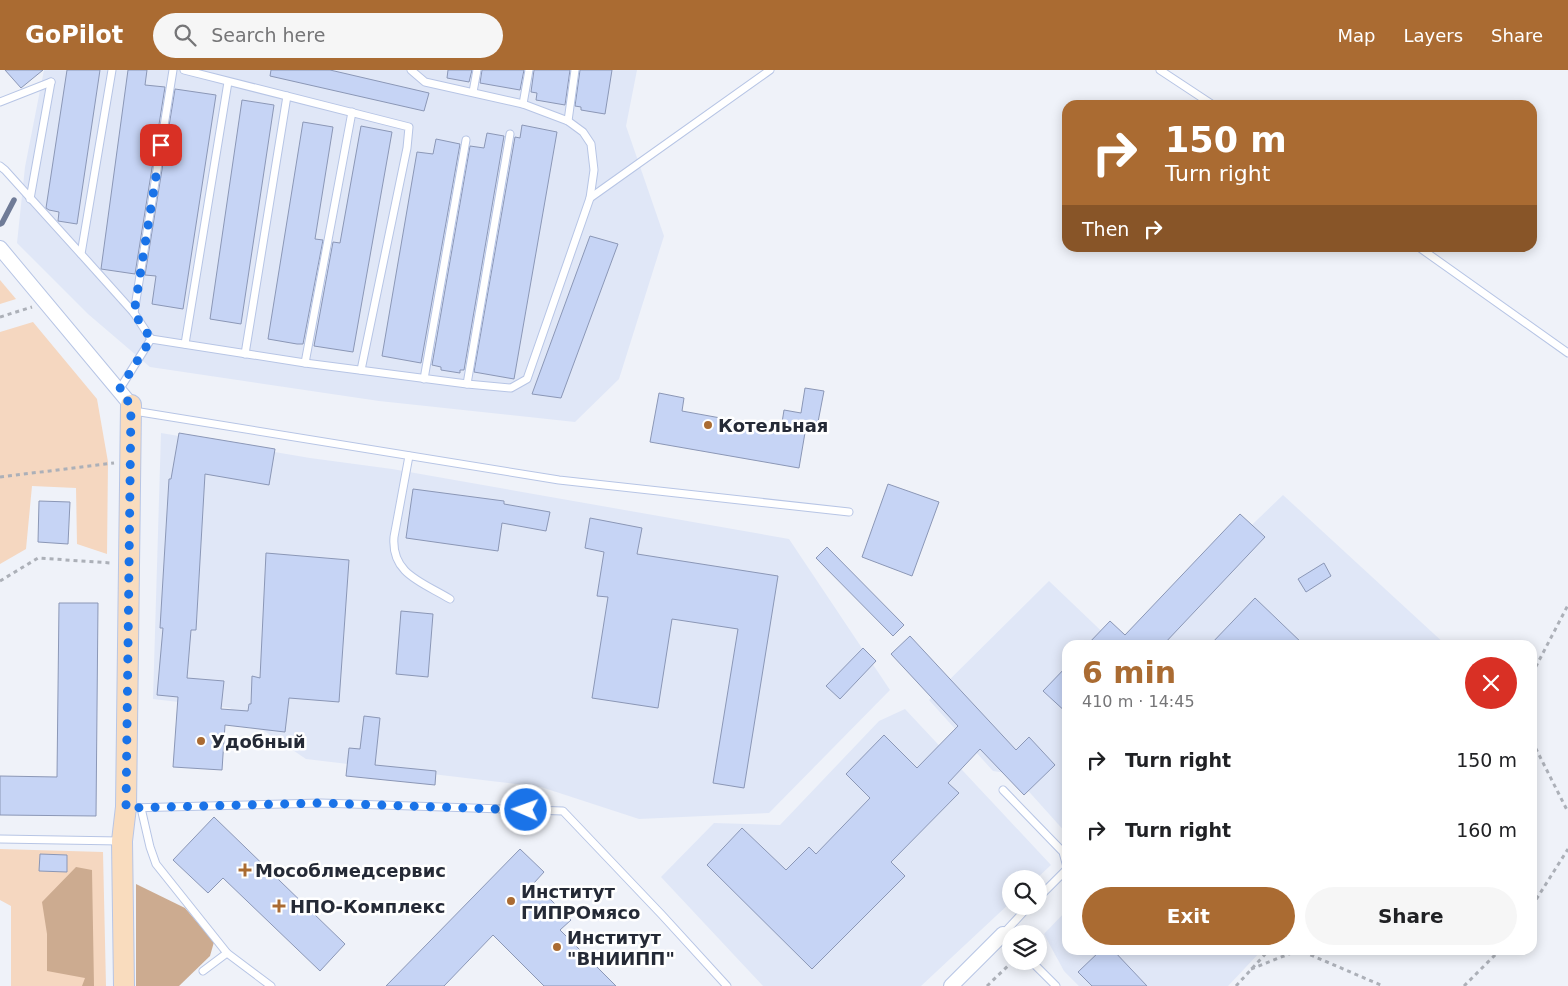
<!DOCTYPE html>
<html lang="en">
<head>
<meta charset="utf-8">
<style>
	:root { --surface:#fff; --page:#f6f6f6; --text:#202124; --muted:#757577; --accent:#aa6b32 }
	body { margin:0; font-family:"DejaVu Sans",sans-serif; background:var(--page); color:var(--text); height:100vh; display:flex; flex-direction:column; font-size:19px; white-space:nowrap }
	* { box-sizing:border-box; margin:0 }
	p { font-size:16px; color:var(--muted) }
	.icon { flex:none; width:28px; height:28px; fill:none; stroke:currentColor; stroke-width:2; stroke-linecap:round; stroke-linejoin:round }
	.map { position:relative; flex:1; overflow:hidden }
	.panel { position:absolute; left:1062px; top:570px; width:475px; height:315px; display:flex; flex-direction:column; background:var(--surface); border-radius:15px; box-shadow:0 2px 12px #0003 }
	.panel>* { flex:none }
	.guide { position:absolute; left:1062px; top:30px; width:475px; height:152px; border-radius:15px; box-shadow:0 2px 12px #0003; background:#aa6b32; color:#fff; overflow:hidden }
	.tools { position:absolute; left:1002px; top:800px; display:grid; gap:10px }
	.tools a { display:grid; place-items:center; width:45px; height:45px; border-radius:50%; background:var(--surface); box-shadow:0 2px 12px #0003; font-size:25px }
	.pin { position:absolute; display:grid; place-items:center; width:42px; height:42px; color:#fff; margin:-21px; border-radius:10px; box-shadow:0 2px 8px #0006 }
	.me { position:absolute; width:55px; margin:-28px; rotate:272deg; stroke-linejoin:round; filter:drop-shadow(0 0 4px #0008) }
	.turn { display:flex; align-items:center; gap:18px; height:105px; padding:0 20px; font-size:22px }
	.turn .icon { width:65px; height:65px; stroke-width:2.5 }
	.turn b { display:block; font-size:35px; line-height:42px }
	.then { display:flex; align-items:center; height:48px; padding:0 20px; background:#0003; gap:10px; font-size:19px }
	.round { display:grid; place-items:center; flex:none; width:52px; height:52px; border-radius:26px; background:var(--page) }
	.summary { display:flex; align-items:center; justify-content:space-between; height:85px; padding:0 20px }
	h1 { font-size:30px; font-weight:700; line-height:38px; color:var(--accent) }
	.button { display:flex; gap:10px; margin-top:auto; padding:10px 20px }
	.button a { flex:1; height:58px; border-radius:30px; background:var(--accent); color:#fff; font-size:20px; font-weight:700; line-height:58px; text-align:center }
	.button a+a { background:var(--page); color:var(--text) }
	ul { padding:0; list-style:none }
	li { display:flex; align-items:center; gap:15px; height:70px; padding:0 20px }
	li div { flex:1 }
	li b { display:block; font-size:19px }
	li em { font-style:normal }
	header { display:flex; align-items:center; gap:30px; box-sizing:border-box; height:70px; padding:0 25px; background:var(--accent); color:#fff }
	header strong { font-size:24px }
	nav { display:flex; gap:28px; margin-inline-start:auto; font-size:18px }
	.search { width:350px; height:45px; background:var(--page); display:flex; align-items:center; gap:12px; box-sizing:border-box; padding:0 18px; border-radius:28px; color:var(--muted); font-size:19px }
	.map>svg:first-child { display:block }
</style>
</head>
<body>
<header>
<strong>GoPilot</strong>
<div class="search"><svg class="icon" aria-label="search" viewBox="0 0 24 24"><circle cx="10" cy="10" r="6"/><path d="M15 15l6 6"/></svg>Search here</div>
<nav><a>Map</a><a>Layers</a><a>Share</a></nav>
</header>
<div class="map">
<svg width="1568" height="916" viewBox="0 0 1568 916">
	<rect width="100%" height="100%" fill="#eff2f9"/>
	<g fill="#e0e7f7">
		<path d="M 44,0 L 637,0 L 626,56 L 664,166 L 619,309 L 575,352 L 379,331 L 150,297 L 88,244 L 17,173 L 25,97 Z"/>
		<path d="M 161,363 L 310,388 L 392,399 L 789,469 L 890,620 L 769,743 L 639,749 L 541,717 L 306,689 L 230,638 L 153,629 Z"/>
		<path d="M 1283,425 L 1446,575 L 1127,575 Z"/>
		<path d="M 1049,511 L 1116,575 L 1068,575 L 1067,764 L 1013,704 L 993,701 L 929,630 Z"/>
		<path d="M 905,639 L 1051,795 L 1036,809 L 1011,809 L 1011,832 L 921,916 L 763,916 L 661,807 L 714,753 L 780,755 L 879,651 Z"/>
		<path d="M 1067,840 L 1068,880 L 1262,880 L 1228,916 L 1079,916 L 1064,901 L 1044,864 Z"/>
	</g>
	<g fill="#f5d7c0">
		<path d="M 0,210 L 16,229 L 0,234 Z"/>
		<path d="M 33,252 L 97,329 L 108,392 L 107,484 L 77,474 L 76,418 L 32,416 L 26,479 L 0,494 L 0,262 Z"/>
		<path d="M 0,779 L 103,782 L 106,916 L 11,916 L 11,836 L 0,830 Z"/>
	</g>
	<g fill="#ccab90">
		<path d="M 76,797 L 92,800 L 94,916 L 82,916 L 85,908 L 47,901 L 47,864 L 42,832 Z"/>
		<path d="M 136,814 L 185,838 L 214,872 L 210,886 L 179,916 L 136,916 Z"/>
	</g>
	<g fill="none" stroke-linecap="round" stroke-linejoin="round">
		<path stroke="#6f7b97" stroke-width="5.5" d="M 0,154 L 2,153 L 14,130"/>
	</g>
	<g fill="#c6d4f5" stroke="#8b97b6">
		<path d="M 5,0 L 43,0 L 21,18 Z"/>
		<path d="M 67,0 L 100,0 L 77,154 L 58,151 L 59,142 L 49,140 L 46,138 Z"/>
		<path d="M 128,0 L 147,0 L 145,15 L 165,17 L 135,204 L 101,199 Z"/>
		<path d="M 271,0 L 330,0 L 429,23 L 424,41 L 270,6 Z"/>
		<path d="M 448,0 L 472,0 L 469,12 L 447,8 Z"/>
		<path d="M 482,0 L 524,0 L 520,20 L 480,13 Z"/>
		<path d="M 534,0 L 570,0 L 565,35 L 536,30 L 537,23 L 531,22 Z"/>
		<path d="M 580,0 L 612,0 L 605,44 L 581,40 L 581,37 L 575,36 Z"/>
		<path d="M 175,19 L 216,25 L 183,239 L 152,234 L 156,206 L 145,205 Z"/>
		<path d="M 242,30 L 274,35 L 241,254 L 210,249 Z"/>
		<path d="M 303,52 L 333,57 L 315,169 L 323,170 L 303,274 L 297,274 L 268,269 Z"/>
		<path d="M 522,55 L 557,62 L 514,309 L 474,302 L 515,67 L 520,68 Z"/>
		<path d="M 361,56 L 392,62 L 353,282 L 314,276 L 333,172 L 340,173 Z"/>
		<path d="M 487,63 L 504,66 L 464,300 L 460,300 L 460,303 L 441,300 L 441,297 L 432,295 L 470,76 L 484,78 Z"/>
		<path d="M 436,69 L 460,74 L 421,293 L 382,286 L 417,82 L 433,84 Z"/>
		<path d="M 590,166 L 618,174 L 561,328 L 532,324 Z"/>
		<path d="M 805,318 L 824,321 L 818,352 L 807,351 L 799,398 L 650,372 L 659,323 L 684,328 L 682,341 L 781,359 L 784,340 L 801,343 Z"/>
		<path d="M 179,363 L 275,379 L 269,415 L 205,404 L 196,560 L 191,560 L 187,608 L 224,611 L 221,639 L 248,641 L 249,634 L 251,634 L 252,606 L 260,608 L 266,483 L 349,490 L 339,632 L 289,628 L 285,662 L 225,655 L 222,700 L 173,697 L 178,627 L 157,625 L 163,558 L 160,558 L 169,409 L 171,409 Z"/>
		<path d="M 888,414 L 939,432 L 912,506 L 862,487 Z"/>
		<path d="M 413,419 L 504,431 L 504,434 L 550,442 L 546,461 L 502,453 L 498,481 L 406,468 Z"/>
		<path d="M 39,431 L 70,432 L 68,474 L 38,472 Z"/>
		<path d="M 1240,444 L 1265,467 L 1163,575 L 1087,575 L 1110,551 L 1125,565 Z"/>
		<path d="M 590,448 L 642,458 L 637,484 L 778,506 L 744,718 L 713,713 L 738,559 L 672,549 L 658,638 L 592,628 L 608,527 L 597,526 L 604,482 L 585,478 Z"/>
		<path d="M 827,477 L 904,555 L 893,566 L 816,488 Z"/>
		<path d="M 1324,493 L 1331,506 L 1306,522 L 1298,509 Z"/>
		<path d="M 1255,528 L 1304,575 L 1210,575 Z"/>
		<path d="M 59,533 L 98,533 L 96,746 L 0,745 L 0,706 L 57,707 Z"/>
		<path d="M 401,541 L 433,544 L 428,607 L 396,604 Z"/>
		<path d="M 910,566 L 1016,680 L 1029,667 L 1055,695 L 1024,725 L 980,679 L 948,713 L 959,723 L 891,792 L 905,806 L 812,899 L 707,795 L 742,758 L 786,800 L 809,777 L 816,784 L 870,728 L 846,704 L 884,665 L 917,698 L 958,656 L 891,584 Z"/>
		<path d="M 863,578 L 876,591 L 840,629 L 826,616 Z"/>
		<path d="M 1068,595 L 1068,644 L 1043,621 Z"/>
		<path d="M 364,646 L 380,648 L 375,695 L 436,701 L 435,715 L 346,706 L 349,678 L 360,679 Z"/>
		<path d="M 214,747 L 345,874 L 320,901 L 223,808 L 208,823 L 173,790 Z"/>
		<path d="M 520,779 L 544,802 L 534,813 L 571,850 L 560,860 L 616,916 L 544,916 L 493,865 L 444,916 L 386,916 Z"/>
		<path d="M 40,784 L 67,785 L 67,802 L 39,801 Z"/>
		<path d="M 1101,880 L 1113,880 L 1147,916 L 1092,916 L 1078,902 Z"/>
	</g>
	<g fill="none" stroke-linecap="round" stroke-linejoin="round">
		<g stroke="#b7c5e5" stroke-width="9">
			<g id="lane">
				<path d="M 112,0 L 81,184 L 134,243 L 151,269"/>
				<path d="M 184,0 L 409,57 L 407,78 L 361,300"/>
				<path d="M 411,0 L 425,12 L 523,34 L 568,51 L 583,62 L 591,74 L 594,100 L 590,128"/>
				<path d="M 1160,0 L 1213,35"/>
				<path d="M 473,22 L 477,0"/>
				<path d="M 0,32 L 51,12"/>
				<path d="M 523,34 L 529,0"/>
				<path d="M 568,51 L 575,0"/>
				<path d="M 0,96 L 5,100 L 81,184"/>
				<path d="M 30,129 L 51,12"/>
				<path d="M 1420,178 L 1568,283"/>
				<path d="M 134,243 L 173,0"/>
				<path d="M 185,274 L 228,12"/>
				<path d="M 245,284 L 287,26"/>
				<path d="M 305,293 L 352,42"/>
				<path d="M 424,309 L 466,70"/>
				<path d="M 467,314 L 510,64"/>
				<path d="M 119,320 L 151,269 L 305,293 L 467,314 L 511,318 L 527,309 L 590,128 L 770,0"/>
				<path d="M 134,341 L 559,410 L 849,442"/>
				<path d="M 409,386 L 394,467 C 391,504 422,512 450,529"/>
				<path d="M 1003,720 L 1063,782 L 1067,797"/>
				<path d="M 129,738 L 321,733 L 563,741 L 662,845 L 727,916"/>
				<path d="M 141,738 L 150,777 L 156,794 L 227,883"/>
				<path d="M 0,769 L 120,771"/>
				<path d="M 1039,827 L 1068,798"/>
				<path d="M 1011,872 L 1003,864 L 1029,836"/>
				<path d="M 1031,891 L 1056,916"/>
				<path d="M 203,901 L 227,883 L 271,916"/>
			</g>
		</g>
		<g stroke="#b7c5e5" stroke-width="16">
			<g id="street">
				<path d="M 0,178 L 131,335"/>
				<path d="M 951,916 L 1003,864"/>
			</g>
		</g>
		<g stroke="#b7c5e5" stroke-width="22">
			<path id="secondary" d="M 124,916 L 122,771 L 126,737 L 131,335"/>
		</g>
		<g stroke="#acb0b8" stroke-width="3" stroke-dasharray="4 4" stroke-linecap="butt">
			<path d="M 0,247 L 32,237"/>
			<path d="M 0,407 L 114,393"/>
			<path d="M 0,511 L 38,488 L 111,493"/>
			<path d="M 1532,604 L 1568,535"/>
			<path d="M 1532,671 L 1568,742"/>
			<path d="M 1532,836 L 1568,779"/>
			<path d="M 1251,899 L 1299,880 L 1383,916"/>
			<path d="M 987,916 L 1013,891"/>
			<path d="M 1236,916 L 1269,880"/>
			<path d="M 1464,916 L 1500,880"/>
		</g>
		<use href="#lane" stroke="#fff" stroke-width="7"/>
		<use href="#street" stroke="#fff" stroke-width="14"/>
		<use href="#secondary" stroke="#f9dcbe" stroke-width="20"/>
	</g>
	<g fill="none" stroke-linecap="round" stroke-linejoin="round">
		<path stroke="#1a73e8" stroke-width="9" stroke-dasharray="0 16.2" d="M 161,75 L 134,243 L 151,269 L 119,320 L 131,335 L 126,738 L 321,733 L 526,740"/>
	</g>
	<g fill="#aa6b32" stroke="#fff" stroke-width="2">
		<circle cx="708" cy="355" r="5"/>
		<circle cx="201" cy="671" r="5"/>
		<path d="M242.5 792.5h5v5h5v5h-5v5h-5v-5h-5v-5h5z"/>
		<circle cx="511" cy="831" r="5"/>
		<path d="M276.5 828.5h5v5h5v5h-5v5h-5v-5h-5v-5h5z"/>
		<circle cx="557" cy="877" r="5"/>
	</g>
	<g text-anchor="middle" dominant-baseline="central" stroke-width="5" stroke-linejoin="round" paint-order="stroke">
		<g font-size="18" font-weight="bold" fill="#252a36" stroke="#fff" text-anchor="start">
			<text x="718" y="355">Котельная</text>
			<text x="211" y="671">Удобный</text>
			<text x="255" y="800">Мособлмедсервис</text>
			<text x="521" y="821">Институт<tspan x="521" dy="21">ГИПРОмясо</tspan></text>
			<text x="290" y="836">НПО-Комплекс</text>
			<text x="567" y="867">Институт<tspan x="567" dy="21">"ВНИИПП"</tspan></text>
		</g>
	</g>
</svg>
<div class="tools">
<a><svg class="icon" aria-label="search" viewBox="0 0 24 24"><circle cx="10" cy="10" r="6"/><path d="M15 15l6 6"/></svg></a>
<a><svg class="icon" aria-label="layers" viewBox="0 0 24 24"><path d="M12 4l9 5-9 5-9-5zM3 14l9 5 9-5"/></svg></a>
</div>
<div class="pin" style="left:161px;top:75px;background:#d93025"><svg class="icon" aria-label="arrive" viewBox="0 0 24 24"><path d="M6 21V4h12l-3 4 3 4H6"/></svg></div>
<svg class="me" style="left:526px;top:740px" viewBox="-20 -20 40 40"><circle r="17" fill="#1a73e8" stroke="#fff" stroke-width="3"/><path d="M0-11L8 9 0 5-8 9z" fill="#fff"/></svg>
<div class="guide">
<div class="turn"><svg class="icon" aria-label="right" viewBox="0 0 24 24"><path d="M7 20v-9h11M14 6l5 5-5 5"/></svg><div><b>150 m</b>Turn right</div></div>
<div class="then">Then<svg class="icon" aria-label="right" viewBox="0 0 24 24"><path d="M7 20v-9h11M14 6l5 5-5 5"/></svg></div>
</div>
<section class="panel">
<div class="summary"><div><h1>6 min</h1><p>410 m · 14:45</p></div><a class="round" style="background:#d93025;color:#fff"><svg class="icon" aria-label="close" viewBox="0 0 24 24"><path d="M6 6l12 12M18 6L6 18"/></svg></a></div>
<ul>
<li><svg class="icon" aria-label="right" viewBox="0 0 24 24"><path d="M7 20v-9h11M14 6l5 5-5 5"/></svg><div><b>Turn right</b></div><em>150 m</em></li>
<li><svg class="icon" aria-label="right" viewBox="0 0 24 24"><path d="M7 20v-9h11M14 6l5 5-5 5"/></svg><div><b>Turn right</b></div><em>160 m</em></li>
</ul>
<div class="button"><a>Exit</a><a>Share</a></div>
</section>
</div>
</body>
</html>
